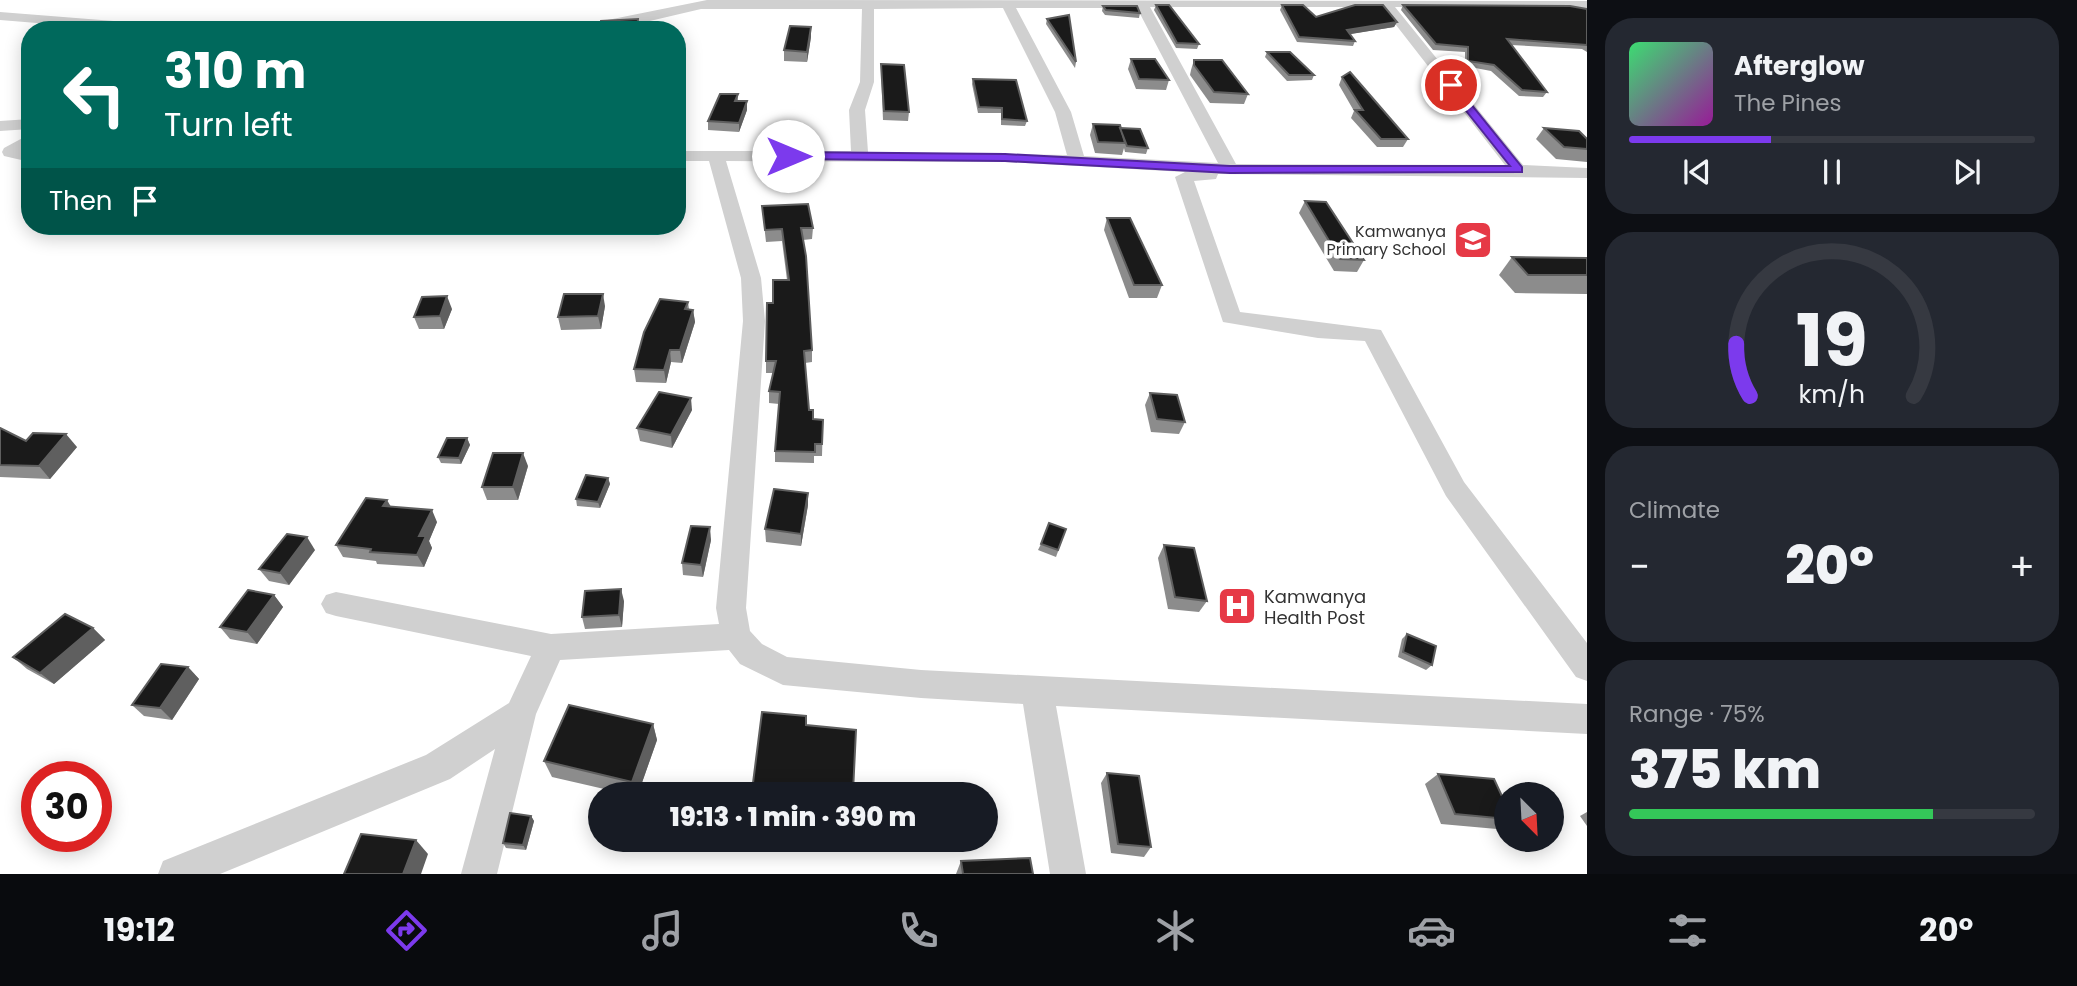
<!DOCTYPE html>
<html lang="en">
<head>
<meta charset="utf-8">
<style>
	:root { --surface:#171b24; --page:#242831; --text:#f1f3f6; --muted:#9ea1a6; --line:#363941; --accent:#7c3aed }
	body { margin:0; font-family:Poppins,sans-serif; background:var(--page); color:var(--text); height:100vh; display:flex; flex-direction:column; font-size:26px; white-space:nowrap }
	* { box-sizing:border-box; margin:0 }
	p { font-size:23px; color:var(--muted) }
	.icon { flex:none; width:38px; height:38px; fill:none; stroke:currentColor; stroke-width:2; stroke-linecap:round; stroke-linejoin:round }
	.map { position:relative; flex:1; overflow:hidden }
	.panel { display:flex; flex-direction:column; gap:18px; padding:18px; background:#0d0f14; width:490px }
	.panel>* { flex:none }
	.hud { position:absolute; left:21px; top:21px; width:665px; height:214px; border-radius:28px; box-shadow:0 4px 18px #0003; background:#00695c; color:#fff; overflow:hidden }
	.needle { width:46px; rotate:156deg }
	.controls { position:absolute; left:1494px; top:782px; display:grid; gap:14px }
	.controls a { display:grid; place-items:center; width:70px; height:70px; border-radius:50%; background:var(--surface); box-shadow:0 4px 18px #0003; font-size:35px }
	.speed { position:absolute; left:21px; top:761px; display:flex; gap:14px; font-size:35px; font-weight:700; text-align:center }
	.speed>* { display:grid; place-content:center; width:91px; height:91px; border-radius:50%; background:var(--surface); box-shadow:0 4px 18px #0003; line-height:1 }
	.speed .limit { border:10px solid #d22; background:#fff; color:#111 }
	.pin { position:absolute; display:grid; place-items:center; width:60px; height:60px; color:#fff; margin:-30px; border:4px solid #fff; border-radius:50%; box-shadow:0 2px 7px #0007 }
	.me { position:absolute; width:77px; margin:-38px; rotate:90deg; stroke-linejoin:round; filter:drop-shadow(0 0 5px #0008) }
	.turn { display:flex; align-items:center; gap:24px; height:147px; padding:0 28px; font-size:32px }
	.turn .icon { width:91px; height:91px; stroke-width:2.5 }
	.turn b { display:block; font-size:49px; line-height:60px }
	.then { display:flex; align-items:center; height:66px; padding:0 28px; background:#0003; gap:14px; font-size:26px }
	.big { font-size:52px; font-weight:800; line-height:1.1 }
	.panel .widget { flex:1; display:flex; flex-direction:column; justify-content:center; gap:10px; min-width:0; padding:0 24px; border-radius:28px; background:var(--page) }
	.panel .dial { align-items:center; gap:0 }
	.dial svg { height:182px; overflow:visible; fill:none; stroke:var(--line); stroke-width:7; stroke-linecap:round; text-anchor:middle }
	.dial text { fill:var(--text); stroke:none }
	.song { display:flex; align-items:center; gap:21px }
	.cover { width:84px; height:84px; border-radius:10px; background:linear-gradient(135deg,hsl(140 70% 55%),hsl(300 70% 35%)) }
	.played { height:7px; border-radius:4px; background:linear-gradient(90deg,var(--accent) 35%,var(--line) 35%) }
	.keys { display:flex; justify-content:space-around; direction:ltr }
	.heat { display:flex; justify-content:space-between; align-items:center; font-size:38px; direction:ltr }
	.charge { height:10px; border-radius:5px; background:linear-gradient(90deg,#34c759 75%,var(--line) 0) }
	.trip { position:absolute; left:588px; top:782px; width:410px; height:70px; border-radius:35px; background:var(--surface); box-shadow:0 4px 18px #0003; font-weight:800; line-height:70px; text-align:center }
	.dock { display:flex; height:112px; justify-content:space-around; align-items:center; background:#090b0e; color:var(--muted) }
	.dock .icon { width:49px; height:49px }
	.dock .active { color:var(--accent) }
	.dock b { font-size:32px; color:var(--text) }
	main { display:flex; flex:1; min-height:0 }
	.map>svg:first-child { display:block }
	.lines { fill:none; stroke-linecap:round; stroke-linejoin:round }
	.street { fill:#d0d0d0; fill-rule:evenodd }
	.wall { fill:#8c8c8c }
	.shaded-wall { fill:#5f5f5f }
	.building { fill:#1a1a1a; stroke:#5f5f5f; stroke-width:2 }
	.route { fill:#7c3aed; stroke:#51269a; stroke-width:2 }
	.labels { text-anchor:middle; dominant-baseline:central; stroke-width:7; stroke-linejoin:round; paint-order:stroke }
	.far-poi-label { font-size:16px; fill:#333; stroke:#fff; text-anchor:end }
	.poi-label { font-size:18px; fill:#333; stroke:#fff; text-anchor:start }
</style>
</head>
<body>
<main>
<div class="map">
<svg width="1587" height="874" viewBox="0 0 1587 874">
	<rect width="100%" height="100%" fill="#fff"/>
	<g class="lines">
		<g class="street">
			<path d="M 707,0 L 1587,1 L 1587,9 L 1395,7 L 1523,165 L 1587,168 L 1587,178 L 1218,174 L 1216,179 L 1194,181 L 1240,312 L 1381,330 L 1464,482 L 1587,643 L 1587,681 L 1576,677 L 1446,496 L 1365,341 L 1318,338 L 1223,322 L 1175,177 L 1185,172 L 1005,162 L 726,161 L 761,278 L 765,321 L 746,608 L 750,631 L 762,644 L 787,657 L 921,670 L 1587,704 L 1587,734 L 1056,706 L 1086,874 L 1050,874 L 1023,704 L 921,698 L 783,685 L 740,664 L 729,650 L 560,660 L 536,714 L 497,874 L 461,874 L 495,749 L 450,779 L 220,874 L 158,874 L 163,861 L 426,755 L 509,703 L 531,656 L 336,616 L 326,613 L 321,604 L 326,595 L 336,592 L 551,634 L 719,624 L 716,608 L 743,321 L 741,278 L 709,161 L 677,161 L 677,151 L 851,151 L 849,110 L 860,82 L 862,9 L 701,9 L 637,24 L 596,30 L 558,30 ZM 1150,7 L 1382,7 L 1505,165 L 1236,164 ZM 1003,8 L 1055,112 L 1067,155 L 868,152 L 865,110 L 874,82 L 874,9 ZM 1016,8 L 1137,8 L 1218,163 L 1084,156 L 1071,112 Z"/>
			<polygon points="0,12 177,26 184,30 123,30 0,20"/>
			<polygon points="30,119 30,129 0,131 0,121"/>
			<polygon points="30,134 30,146 24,150 30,152 30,162 4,156 2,152 4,148"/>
		</g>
	</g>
	<g class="wall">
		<polygon points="1156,5 1199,44 1197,49 1176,48 1154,10"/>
		<polygon points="1282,5 1316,17 1397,22 1394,27 1350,34 1355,41 1353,46 1297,42 1280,10"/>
		<polygon points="1403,5 1587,9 1587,52 1582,49 1511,45 1547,92 1543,97 1519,96 1491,71 1465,66 1465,52 1433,50 1401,10"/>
		<polygon points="1103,6 1140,13 1139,18 1105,15 1102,11"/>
		<polygon points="1047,19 1076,62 1075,68 1046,24"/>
		<polygon points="811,37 807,62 784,61 784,50"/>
		<polygon points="1267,52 1314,75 1312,80 1287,81 1265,57"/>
		<polygon points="1131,59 1169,80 1166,90 1136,89 1128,69"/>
		<polygon points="1194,60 1248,94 1244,104 1210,103 1190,75 1191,70"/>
		<polygon points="881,64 909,112 908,121 883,120 881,72"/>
		<polygon points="1342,77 1408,139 1403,147 1377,147 1351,118 1354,111 1339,85"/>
		<polygon points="973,79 1027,121 1025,126 1001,125 1001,113 978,113 972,84"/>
		<polygon points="738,94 738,101 747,110 739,132 708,130 708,121"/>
		<polygon points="1093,124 1120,128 1148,148 1146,154 1125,152 1124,148 1122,155 1095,153 1090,135"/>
		<polygon points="1544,128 1587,139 1587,162 1556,159 1536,139"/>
		<polygon points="1305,201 1364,260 1357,272 1334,271 1299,213"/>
		<polygon points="762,206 813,228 812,239 803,240 812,350 812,362 805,363 809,410 813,419 823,420 822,456 814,456 814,463 775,462 775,451 779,404 769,403 769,391 774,373 766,373 766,361 773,303 787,280 782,241 766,242"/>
		<polygon points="1107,218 1162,285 1157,298 1129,298 1104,230"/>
		<polygon points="1512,257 1587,258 1587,294 1515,293 1499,275"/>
		<polygon points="688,302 689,309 693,310 695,322 682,363 671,362 666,383 636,382 634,369"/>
		<polygon points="605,306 601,329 561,330 558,317"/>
		<polygon points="452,309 444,329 419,329 414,317"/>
		<polygon points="1150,393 1185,422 1179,434 1151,432 1145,405"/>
		<polygon points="692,410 672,448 640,441 637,428"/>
		<polygon points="0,428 26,441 77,447 50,479 0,477"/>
		<polygon points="467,438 470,445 461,464 441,463 438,457"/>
		<polygon points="528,466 518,500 487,500 482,487"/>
		<polygon points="608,478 610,484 600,508 577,506 576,499"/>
		<polygon points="808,493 808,505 801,546 766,542 765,529"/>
		<polygon points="391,507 437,522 429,541 432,548 424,567 377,564 376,561 343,557 336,545"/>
		<polygon points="1066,529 1056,557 1038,550 1041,544"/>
		<polygon points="711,540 703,577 683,575 682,563"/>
		<polygon points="1164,545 1207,601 1199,612 1168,609 1158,558"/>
		<polygon points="315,550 289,585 269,581 259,569"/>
		<polygon points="274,595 283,607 257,644 230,639 220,627"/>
		<polygon points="624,601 622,627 585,629 582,617"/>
		<polygon points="93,628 105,640 54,684 27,669 13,657"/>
		<polygon points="1407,634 1432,665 1426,670 1398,657 1402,639"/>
		<polygon points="188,667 199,679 172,720 144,716 132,705"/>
		<polygon points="653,724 657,740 638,794 626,794 552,777 544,761"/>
		<polygon points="806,726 856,730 853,794 753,794 753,783"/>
		<polygon points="1107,773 1151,847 1144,857 1111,853 1101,783"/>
		<polygon points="1438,774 1507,807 1507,823 1497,829 1441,824 1425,784"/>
		<polygon points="1587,812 1587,826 1580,816"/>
		<polygon points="531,816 534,821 526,850 506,848 503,843"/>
		<polygon points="961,861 1033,874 956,874"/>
	</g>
	<g class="shaded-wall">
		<polygon points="1397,22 1394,27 1345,35 1347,30"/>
		<polygon points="811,27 811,37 807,62 807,52"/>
		<polygon points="747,101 747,110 739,132 739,123"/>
		<polygon points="603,294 605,306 601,329 598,316"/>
		<polygon points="447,296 452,309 444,329 440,316"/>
		<polygon points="693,310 695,322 682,363 680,350"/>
		<polygon points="670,350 671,362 666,383 664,370"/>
		<polygon points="691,398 692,410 672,448 671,435"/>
		<polygon points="66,434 77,447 50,479 39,466"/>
		<polygon points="467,438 470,445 461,464 459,458"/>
		<polygon points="523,453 528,466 518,500 513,487"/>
		<polygon points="608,478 610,484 600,508 598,502"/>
		<polygon points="808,493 808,505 801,546 801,534"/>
		<polygon points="387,500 394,512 383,506"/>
		<polygon points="432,510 437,522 429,541 432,548 424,567 417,555 419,536"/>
		<polygon points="710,527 711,540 703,577 701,565"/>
		<polygon points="307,537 315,550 289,585 280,573"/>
		<polygon points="621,589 624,601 622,627 619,615"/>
		<polygon points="274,595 283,607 257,644 247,632"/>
		<polygon points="93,628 105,640 54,684 40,673"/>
		<polygon points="188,667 199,679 172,720 160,708"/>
		<polygon points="653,724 657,740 638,794 636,794 632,782"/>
		<polygon points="531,816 534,821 526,850 523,845"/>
		<polygon points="416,840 428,854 421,874 403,874"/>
	</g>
	<g class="building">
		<polygon points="1156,5 1169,5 1199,44 1177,43"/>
		<polygon points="1282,5 1303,5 1316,17 1355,5 1383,5 1397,22 1347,30 1355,41 1299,37"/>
		<polygon points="1403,5 1570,6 1587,9 1587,45 1507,39 1547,92 1522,90 1494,65 1468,61 1468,47 1436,44"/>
		<polygon points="1103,6 1137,6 1140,13 1106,10"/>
		<polygon points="1069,15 1076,62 1047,19"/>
		<polygon points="638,19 637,30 600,30 601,21"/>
		<polygon points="790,26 811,27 807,52 784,50"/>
		<polygon points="1267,52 1290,52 1314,75 1289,75"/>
		<polygon points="1131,59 1155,59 1169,80 1139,79"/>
		<polygon points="1194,60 1222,60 1248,94 1214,92 1194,65"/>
		<polygon points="881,64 904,65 909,112 884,111"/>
		<polygon points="1350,72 1408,139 1381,139 1355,110 1363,110 1342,77"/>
		<polygon points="973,79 1016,80 1027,121 1002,119 1002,108 979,107"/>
		<polygon points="720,94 738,94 735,101 747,101 739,123 708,121"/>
		<polygon points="1093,124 1120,125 1125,143 1098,142"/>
		<polygon points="1120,128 1140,129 1148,148 1127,146"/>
		<polygon points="1544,128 1579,131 1587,139 1587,149 1564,147"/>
		<polygon points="1305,201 1326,202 1364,260 1340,259"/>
		<polygon points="808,204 813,228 801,228 806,256 812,350 804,351 809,410 813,410 813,419 823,420 822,444 815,444 815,452 775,451 780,392 769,391 776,361 766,361 767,303 773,303 773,280 789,280 782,229 765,230 762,206"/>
		<polygon points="1107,218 1130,218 1162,285 1134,285"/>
		<polygon points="1512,257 1587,258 1587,275 1528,275"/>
		<polygon points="564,294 603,294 598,316 558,317"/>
		<polygon points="447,296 440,316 414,317 422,297"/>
		<polygon points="660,299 688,302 685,309 693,310 680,350 670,350 664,370 634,369 644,332"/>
		<polygon points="659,392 691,398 671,435 637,428"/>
		<polygon points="1150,393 1177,395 1185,422 1157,419"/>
		<polygon points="0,428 26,441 33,433 66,434 39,466 0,465"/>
		<polygon points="447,438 467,438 459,458 438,457"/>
		<polygon points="493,453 523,453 513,487 482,487"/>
		<polygon points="586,475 608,478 598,502 576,499"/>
		<polygon points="774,489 808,493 801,534 765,529"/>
		<polygon points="366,498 387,500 383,506 432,510 419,536 426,536 417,555 370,552 371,549 336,545"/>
		<polygon points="1049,523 1066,529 1058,550 1041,544"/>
		<polygon points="691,526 710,527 701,565 682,563"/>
		<polygon points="287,534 307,537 280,573 259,569"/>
		<polygon points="1164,545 1194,548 1207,601 1175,597"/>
		<polygon points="621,589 619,615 582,617 585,591"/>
		<polygon points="248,590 274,595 247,632 220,627"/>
		<polygon points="65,614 93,628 40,673 13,657"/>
		<polygon points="1407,634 1436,646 1432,665 1403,652"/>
		<polygon points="161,664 188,667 160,708 132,705"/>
		<polygon points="569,705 653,724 632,782 544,761"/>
		<polygon points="762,712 806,716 806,725 856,730 853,792 753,783"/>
		<polygon points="1107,773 1139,776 1151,847 1118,844"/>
		<polygon points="1438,774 1494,779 1507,807 1507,819 1455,814"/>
		<polygon points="510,813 531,816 523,845 503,843"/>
		<polygon points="361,834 416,840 403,874 344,874"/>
		<polygon points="1030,858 1033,874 963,874 961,861"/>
	</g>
	<polygon class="route" points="1447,83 1454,83 1522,167 1522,172 1230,173 1005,161 788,159 783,156 788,152 1005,154 1230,166 1510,166 1447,87"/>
	<defs>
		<g id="school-square" transform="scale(2.0125)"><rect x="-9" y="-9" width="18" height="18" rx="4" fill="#e63946" stroke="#fff"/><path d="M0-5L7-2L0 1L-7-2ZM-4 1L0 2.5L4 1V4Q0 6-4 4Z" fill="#fff"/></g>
		<g id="hospital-square" transform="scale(2.0125)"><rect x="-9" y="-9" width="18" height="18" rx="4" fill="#e63946" stroke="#fff"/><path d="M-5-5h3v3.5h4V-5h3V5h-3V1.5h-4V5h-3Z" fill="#fff"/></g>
	</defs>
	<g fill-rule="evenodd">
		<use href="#school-square" x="1473" y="240"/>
		<use href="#hospital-square" x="1237" y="606"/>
	</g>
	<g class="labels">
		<g class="far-poi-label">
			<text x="1446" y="231">Kamwanya<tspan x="1446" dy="18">Primary School</tspan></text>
		</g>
		<g class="poi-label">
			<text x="1264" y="596">Kamwanya<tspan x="1264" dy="21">Health Post</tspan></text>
		</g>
	</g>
</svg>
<div class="controls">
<a><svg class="needle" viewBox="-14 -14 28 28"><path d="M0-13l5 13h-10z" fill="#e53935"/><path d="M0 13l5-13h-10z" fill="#9ea1a6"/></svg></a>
</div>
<div class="speed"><div class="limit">30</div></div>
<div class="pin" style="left:1451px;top:85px;background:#d93025"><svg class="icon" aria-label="arrive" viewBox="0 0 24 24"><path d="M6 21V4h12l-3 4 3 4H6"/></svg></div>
<svg class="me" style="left:788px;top:156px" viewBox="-20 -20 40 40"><circle r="19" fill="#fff"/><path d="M0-13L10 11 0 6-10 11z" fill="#7c3aed"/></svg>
<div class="trip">19:13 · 1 min · 390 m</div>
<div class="hud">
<div class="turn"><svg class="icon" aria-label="left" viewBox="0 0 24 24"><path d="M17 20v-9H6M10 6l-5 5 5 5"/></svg><div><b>310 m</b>Turn left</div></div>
<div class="then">Then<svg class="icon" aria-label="arrive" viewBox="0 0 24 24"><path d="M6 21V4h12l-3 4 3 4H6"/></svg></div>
</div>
</div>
<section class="panel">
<div class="widget">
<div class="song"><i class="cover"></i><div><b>Afterglow</b><p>The Pines</p></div></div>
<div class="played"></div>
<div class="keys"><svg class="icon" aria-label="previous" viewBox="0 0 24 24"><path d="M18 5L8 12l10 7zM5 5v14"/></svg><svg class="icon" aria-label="pause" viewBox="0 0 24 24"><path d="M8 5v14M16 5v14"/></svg><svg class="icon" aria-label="next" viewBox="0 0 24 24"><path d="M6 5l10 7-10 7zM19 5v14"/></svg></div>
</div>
<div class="widget dial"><svg viewBox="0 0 100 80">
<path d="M14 69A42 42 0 1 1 86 69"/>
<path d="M14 69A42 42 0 0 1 8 46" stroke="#7c3aed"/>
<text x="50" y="56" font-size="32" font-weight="700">19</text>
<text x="50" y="72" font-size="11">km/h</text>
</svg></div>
<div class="widget"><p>Climate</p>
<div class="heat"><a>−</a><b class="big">20°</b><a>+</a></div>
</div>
<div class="widget"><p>Range · 75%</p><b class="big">375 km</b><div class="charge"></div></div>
</section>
</main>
<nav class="dock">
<b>19:12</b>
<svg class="icon active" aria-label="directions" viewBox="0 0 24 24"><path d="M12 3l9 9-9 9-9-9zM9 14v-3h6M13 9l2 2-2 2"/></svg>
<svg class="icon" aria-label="music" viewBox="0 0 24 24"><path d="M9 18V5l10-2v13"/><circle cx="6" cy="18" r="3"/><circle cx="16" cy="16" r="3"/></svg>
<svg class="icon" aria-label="phone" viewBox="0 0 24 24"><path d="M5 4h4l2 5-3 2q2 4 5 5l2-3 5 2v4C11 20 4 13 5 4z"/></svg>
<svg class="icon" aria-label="climate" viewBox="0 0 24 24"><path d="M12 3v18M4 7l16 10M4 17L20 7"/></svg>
<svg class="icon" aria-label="car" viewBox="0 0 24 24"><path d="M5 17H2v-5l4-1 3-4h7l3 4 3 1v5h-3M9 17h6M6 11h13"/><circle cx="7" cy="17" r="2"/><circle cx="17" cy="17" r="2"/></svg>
<svg class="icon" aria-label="filters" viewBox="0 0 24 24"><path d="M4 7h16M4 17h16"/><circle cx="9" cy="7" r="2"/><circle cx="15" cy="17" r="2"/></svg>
<b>20°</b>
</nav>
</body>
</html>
